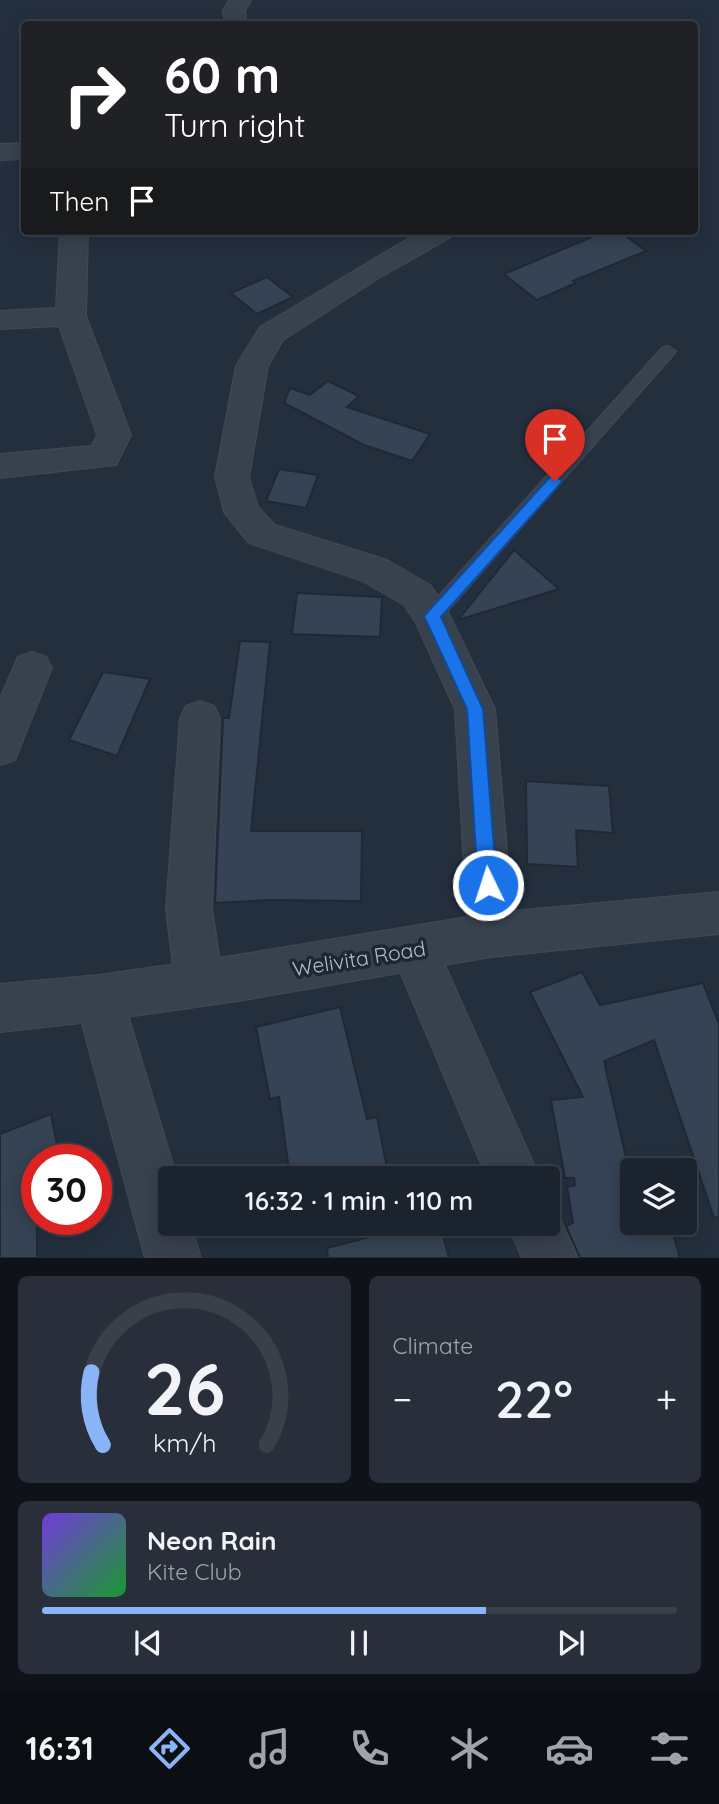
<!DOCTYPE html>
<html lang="en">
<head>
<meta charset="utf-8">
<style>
	:root { --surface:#1b232e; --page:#282f3a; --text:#f1f3f6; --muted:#a0a4aa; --line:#39404a; --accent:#8ab4f8 }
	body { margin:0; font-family:Quicksand,sans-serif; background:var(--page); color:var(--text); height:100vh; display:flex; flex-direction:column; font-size:26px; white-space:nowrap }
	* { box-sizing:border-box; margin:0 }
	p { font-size:23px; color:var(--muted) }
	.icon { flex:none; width:38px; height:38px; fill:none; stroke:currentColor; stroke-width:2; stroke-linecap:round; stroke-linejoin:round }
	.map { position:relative; height:1258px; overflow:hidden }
	.sheet { display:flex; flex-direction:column; gap:18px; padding:18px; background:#0f1319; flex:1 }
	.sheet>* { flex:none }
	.hud { position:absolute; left:21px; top:21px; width:677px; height:214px; border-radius:7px; box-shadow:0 4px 18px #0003,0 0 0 2px var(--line); background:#202124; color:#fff; overflow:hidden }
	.controls { position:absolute; left:620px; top:1158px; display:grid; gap:14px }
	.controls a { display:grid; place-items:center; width:77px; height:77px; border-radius:7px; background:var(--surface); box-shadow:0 4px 18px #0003,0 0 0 2px var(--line); font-size:35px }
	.speed { position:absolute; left:21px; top:1144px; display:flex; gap:14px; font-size:35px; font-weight:700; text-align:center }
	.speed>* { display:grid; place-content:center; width:91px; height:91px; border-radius:50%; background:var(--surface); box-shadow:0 4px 18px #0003,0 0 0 2px var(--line); line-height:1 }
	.speed .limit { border:10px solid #d22; background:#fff; color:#111 }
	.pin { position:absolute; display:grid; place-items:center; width:60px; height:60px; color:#fff; margin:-72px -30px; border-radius:50% 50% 50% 0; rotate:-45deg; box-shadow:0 0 7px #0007 }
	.pin .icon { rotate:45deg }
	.me { position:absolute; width:77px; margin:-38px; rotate:356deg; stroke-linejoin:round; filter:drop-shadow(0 0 5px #0008) }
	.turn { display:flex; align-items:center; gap:24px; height:147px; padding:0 28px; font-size:32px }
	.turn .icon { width:91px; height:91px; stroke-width:2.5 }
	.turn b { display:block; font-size:49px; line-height:60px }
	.then { display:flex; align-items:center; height:66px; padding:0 28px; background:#0003; gap:14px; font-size:26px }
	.big { font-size:52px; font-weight:600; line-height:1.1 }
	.sheet .tile { flex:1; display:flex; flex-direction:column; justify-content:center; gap:10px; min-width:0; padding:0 24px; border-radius:10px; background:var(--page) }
	.sheet .dial { align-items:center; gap:0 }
	.dial svg { height:182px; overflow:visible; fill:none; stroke:var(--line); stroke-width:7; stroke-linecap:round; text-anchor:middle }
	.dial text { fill:var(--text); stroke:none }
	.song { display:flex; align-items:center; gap:21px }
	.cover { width:84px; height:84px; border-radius:10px; background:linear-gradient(135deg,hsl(260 70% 55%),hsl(130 70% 35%)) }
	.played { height:7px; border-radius:4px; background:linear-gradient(90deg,var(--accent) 70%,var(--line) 70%) }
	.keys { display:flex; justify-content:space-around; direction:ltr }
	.heat { display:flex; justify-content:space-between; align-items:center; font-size:38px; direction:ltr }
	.sheet .tiles { flex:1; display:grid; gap:18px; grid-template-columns:1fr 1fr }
	.tile:last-child { grid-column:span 2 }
	.trip { position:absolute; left:158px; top:1166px; width:402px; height:70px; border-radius:7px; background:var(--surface); box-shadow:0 4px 18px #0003,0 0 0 2px var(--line); font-weight:600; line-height:70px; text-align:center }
	.tabs { display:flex; height:112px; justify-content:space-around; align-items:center; background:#0b0e12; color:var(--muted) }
	.tabs .icon { width:49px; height:49px }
	.tabs .selected { color:var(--accent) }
	.tabs b { font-size:32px; color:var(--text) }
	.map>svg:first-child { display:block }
	.building { fill:#364354; stroke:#1f2835; stroke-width:2 }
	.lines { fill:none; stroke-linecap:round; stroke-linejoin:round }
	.service-casing { stroke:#414a57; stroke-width:2 }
	.minor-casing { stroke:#414a57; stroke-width:2 }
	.tertiary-casing { stroke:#414a57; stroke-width:2 }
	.service { fill:#38414e; fill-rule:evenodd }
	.minor { fill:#38414e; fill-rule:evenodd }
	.tertiary { fill:#38414e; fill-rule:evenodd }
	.route { fill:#1a73e8; stroke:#114b97; stroke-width:2 }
	.labels { text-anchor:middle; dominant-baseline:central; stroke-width:7; stroke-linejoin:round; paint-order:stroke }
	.near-street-label { font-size:21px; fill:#b4bcc9; stroke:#1d2633 }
</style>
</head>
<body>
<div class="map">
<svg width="719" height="1258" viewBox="0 0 719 1258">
	<rect width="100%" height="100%" fill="#242f3e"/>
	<g class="building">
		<polygon points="606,231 619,231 646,251 573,281 576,283 537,300 504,274"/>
		<polygon points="267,277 293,297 257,314 231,293"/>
		<polygon points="328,381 359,396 347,407 430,434 412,461 364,445 284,403 290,388 310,395"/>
		<polygon points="279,469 318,475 306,508 266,501"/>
		<polygon points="514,550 559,589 458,620"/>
		<polygon points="297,593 382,597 380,637 292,634"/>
		<polygon points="240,641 270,642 251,831 362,831 361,901 269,900 215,903 223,718 229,718"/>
		<polygon points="103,672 150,679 117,756 69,740"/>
		<polygon points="526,781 609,786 613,833 576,830 578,867 527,864"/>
		<polygon points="582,972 600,1005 703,983 719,1024 719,1217 714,1218 654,1040 604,1061 632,1184 632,1223 670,1223 680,1258 580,1258 566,1226 573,1223 567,1187 575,1185 574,1178 565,1178 551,1100 583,1097 530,992"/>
		<polygon points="340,1007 367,1119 377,1117 389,1178 290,1178 279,1097 270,1099 256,1027"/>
		<polygon points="51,1114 60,1160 37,1160 37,1258 0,1258 0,1134"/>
		<polygon points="423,1223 440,1223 449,1258 328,1258 327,1248"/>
	</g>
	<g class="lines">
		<g class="service-casing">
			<polygon id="service" points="668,346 676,351 674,354 439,621 432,623 425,621 422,616 425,611 662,348"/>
		</g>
		<g class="minor-casing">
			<g id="minor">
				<polygon points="229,0 251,0 245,11 247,24 225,24 223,11"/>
				<polygon points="24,143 24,159 0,160 0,144"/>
				<polygon points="60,231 88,231 86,316 131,435 116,465 0,478 0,454 92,446 97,435 59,326 0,329 0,311 56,308"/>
				<polygon points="421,231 455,231 451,237 379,278 283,340 268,366 249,477 258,507 275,525 387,560 430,585 445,606 495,709 514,935 507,950 491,957 475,950 468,935 455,709 416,623 404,605 361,580 249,543 224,512 215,477 236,366 260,327"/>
				<polygon points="32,652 46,657 52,668 15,760 0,765 0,698 18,657"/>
				<polygon points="200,701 214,706 220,718 212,909 223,983 216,999 199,1006 182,999 175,983 166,909 180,718 186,706"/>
				<polygon points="414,928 431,934 540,1178 487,1178 391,950 397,934"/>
				<polygon points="99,975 116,981 123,998 177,1178 170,1178 170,1223 190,1223 201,1258 145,1258 75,998 82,981"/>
				<polygon points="548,1202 553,1204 578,1258 522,1258 507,1223 548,1223"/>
			</g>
		</g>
		<g class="tertiary-casing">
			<polygon id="tertiary" points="719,892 719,934 491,957 238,1001 99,1021 0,1032 0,984 99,975 238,955 491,913"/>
		</g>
		<use href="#service" class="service"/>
		<use href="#minor" class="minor"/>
		<use href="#tertiary" class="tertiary"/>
	</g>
	<polygon class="route" points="555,476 562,481 560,484 441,617 483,709 497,885 494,891 488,894 481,891 478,885 467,709 424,616 550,477"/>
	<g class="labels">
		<g class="near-street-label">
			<text transform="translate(359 958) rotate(-9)">Welivita Road</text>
		</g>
	</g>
</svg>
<div class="controls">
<a><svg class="icon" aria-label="layers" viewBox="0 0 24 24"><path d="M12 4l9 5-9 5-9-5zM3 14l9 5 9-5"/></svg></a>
</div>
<div class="speed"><div class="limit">30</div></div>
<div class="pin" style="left:555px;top:481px;background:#d93025"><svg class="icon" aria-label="arrive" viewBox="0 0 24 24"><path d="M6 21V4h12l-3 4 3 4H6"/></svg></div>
<svg class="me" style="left:488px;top:885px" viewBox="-20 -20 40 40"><circle r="17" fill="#1a73e8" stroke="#fff" stroke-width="3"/><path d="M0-11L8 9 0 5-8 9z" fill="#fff"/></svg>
<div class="trip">16:32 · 1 min · 110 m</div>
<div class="hud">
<div class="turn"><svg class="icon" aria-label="right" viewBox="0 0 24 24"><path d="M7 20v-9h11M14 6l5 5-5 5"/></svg><div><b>60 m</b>Turn right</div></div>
<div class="then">Then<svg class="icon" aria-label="arrive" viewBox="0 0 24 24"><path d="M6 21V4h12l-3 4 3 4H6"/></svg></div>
</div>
</div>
<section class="sheet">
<div class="tiles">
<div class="tile dial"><svg viewBox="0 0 100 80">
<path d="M14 69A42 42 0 1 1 86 69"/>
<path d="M14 69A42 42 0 0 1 9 37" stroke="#8ab4f8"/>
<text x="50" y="56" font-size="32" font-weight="700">26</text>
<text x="50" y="72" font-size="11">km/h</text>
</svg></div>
<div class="tile"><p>Climate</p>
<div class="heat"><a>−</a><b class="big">22°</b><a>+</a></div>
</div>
<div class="tile">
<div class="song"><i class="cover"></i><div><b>Neon Rain</b><p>Kite Club</p></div></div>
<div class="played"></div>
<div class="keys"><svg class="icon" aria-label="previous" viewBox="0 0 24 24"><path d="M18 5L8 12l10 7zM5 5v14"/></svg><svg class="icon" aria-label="pause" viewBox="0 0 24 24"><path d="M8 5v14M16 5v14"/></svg><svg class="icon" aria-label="next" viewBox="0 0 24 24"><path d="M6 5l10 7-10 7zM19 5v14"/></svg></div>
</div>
</div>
</section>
<nav class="tabs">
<b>16:31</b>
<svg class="icon selected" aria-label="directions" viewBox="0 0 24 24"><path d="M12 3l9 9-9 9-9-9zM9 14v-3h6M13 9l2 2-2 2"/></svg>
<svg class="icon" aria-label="music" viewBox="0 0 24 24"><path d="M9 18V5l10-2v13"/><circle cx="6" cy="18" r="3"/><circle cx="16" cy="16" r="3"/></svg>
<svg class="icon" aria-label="phone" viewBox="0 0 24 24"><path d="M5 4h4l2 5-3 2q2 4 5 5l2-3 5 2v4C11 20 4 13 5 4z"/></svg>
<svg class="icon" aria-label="climate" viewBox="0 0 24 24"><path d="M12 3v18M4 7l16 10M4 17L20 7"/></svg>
<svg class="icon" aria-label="car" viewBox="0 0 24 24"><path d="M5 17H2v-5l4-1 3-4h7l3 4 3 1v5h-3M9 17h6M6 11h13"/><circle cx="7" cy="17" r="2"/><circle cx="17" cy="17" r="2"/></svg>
<svg class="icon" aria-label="filters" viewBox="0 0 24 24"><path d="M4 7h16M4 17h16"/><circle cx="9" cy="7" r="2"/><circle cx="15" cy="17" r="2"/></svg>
</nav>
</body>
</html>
